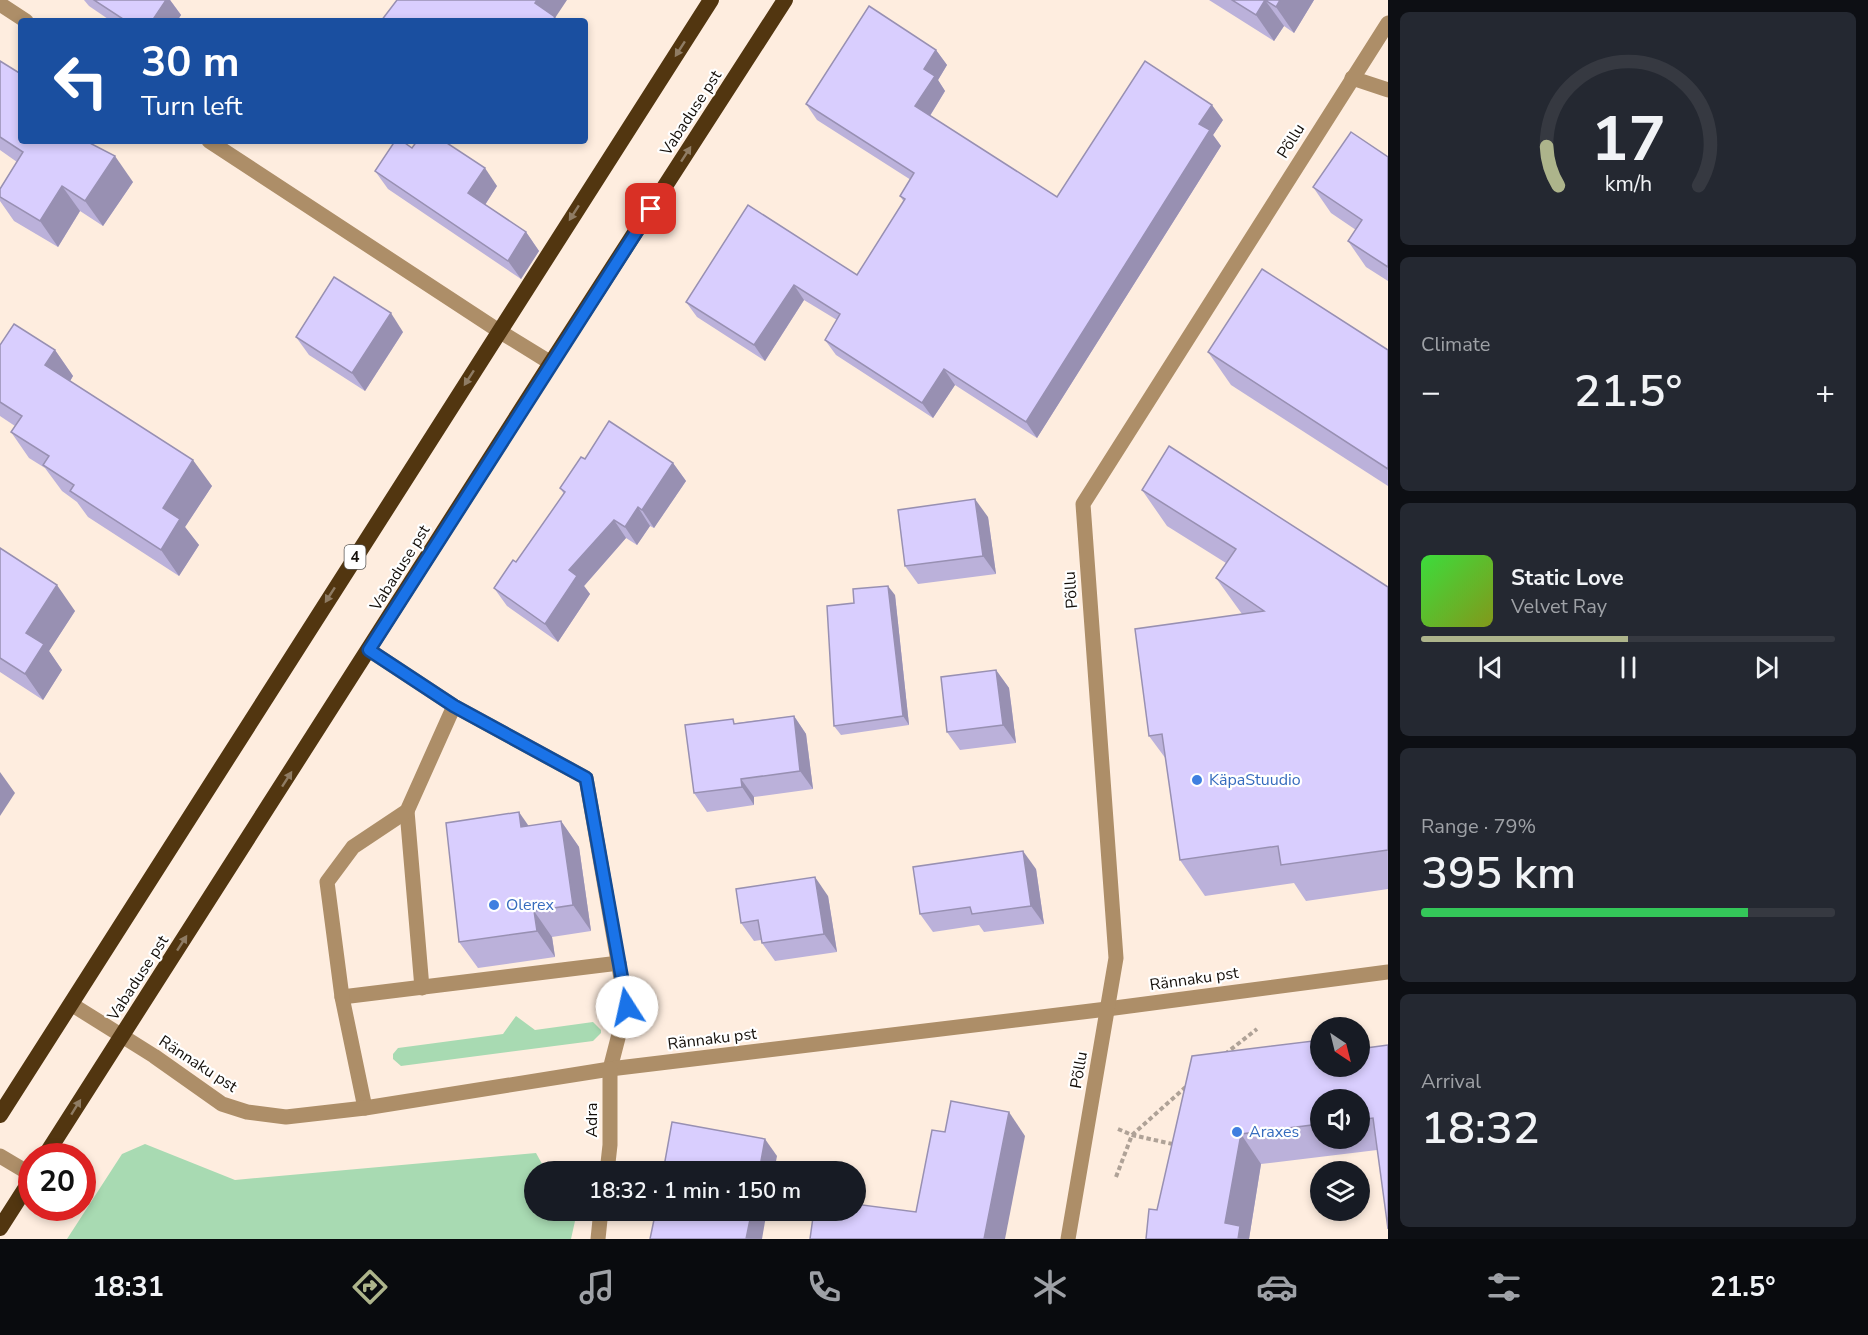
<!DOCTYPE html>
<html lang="en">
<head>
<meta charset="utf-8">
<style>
	:root { --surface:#171b24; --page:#242831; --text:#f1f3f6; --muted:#9ea1a6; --line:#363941; --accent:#adb48b }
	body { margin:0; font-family:"Nunito Sans",sans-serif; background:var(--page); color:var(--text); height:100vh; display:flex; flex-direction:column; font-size:22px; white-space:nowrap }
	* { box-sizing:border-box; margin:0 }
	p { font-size:20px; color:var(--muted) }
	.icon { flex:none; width:33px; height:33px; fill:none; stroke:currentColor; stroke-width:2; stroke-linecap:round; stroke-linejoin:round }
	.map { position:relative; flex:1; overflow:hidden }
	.panel { display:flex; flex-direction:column; gap:12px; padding:12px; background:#0d0f14; width:480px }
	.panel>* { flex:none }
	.guide { position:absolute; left:18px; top:18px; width:570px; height:126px; border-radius:6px; box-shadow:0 3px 9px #0003; background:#1a4fa0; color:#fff; overflow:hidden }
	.needle { width:39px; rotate:145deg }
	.fabs { position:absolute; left:1310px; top:1017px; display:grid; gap:12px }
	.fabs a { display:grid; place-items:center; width:60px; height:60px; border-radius:50%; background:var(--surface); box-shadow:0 3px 9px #0003; font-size:30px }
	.speed { position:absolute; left:18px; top:1143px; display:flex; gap:12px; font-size:30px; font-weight:700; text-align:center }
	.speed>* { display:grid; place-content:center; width:78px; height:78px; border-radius:50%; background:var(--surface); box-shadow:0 3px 9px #0003; line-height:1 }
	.speed .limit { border:9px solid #d22; background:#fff; color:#111 }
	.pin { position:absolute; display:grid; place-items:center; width:51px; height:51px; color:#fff; margin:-26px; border-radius:12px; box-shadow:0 3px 9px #0006 }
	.me { position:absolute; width:66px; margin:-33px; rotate:350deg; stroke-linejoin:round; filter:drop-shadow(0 0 4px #0008) }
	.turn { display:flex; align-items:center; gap:21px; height:126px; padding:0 24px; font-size:27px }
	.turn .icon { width:78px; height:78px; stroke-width:2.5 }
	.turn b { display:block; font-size:42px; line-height:51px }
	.big { font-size:45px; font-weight:600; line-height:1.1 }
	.panel .widget { flex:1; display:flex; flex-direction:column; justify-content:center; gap:9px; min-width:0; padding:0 21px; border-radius:9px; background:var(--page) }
	.panel .dial { align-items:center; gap:0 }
	.dial svg { height:156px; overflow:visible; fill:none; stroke:var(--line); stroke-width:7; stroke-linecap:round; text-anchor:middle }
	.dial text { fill:var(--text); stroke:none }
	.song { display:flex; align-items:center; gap:18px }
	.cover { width:72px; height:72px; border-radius:9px; background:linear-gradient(135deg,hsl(120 70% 55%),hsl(70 70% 35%)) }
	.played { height:6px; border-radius:3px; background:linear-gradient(90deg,var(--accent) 50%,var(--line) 50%) }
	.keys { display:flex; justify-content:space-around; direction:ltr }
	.heat { display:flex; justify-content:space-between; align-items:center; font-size:33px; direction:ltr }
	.charge { height:9px; border-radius:4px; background:linear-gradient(90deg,#34c759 79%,var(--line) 0) }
	.trip { position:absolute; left:524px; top:1161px; width:342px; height:60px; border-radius:30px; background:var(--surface); box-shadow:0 3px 9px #0003; font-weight:600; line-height:60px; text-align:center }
	.tabs { display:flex; height:96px; justify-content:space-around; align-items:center; background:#090b0e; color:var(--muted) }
	.tabs .icon { width:42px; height:42px }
	.tabs .current { color:var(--accent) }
	.tabs b { font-size:27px; color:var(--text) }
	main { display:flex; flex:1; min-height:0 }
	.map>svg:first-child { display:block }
	.green { fill:#a8dab2 }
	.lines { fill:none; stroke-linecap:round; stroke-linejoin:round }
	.path { stroke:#afa297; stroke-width:4; stroke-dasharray:4.5 3; stroke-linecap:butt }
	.service { stroke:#ad8e68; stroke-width:15 }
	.minor { stroke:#ad8e68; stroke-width:15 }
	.trunk { stroke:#523610; stroke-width:16 }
	.wall { fill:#bbb1da; fill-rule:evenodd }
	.shaded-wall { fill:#9890b2 }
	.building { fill:#d9cefe; stroke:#9890b2; stroke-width:1.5 }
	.oneway { fill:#8f7c64 }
	.route-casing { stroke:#114b97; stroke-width:15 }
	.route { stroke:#1a73e8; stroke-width:10 }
	.shop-dot { fill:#3f7fe0; stroke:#fff; stroke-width:2 }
	.labels { text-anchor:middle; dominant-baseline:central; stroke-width:4.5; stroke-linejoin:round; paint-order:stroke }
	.shield { fill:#fff; stroke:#5a5754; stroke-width:1.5 }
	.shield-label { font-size:15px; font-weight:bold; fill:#140f0a }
	.street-label { font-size:16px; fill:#140f0a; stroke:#fff }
	.shop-label { font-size:16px; fill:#366cbe; stroke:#fff; text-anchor:start }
</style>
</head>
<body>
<main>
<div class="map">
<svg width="1388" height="1239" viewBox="0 0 1388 1239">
	<rect width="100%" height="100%" fill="#feeddf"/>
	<g class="green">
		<polygon points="516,1016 535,1030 593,1022 601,1030 601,1033 593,1041 401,1066 393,1059 393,1054 398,1048 503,1034"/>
		<polygon points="145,1144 235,1180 536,1153 546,1171 534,1172 534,1210 569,1211 575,1221 571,1239 67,1239 122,1154"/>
	</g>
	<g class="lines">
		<g class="path">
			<polyline points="1225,1054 1257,1029"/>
			<polyline points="1118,1129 1132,1135 1177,1145"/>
			<polyline points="1116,1177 1132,1135 1189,1084"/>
		</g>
		<g class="service">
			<polyline points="0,4 26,21"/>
			<polyline points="209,141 499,331 551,363"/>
			<polyline points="369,650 454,706 586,778 626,1007 610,1069"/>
			<polyline points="407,811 422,988"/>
			<polyline points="342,997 619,963"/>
			<polyline points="365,1108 342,997 327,882 353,847 407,811 454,706"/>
		</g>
		<g class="minor">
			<polyline points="1352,78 1388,90"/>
			<polyline points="71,1004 154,1056 222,1104 247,1112 286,1117 365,1108 610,1069 1107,1009 1388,972"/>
			<polyline points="0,1156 32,1175"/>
			<polyline points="607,1172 610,1145 610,1069"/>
			<polyline points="598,1239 601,1210"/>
			<polyline points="1068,1239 1116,958 1083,504 1388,23"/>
		</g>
		<g class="trunk">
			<polyline points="0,1115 711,0"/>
			<polyline points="45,1156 551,363 785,0"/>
			<polyline points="0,1228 32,1178"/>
		</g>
	</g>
	<g class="wall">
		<polygon points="84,0 170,0 181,15 177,21 111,21 89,6"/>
		<polygon points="1209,0 1314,0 1294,33 1284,26 1274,41"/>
		<polygon points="936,50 947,65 938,80 945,91 930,116 1057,197 1223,120 1213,135 1221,146 1037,438 955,385 933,418 836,355 825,340 837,320 804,300 765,361 697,317 686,302 857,275 904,202 900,196 911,180 817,120 806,104"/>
		<polygon points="0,61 21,141 133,182 103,226 80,211 58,247 14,221 0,201 0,189 17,162 0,150"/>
		<polygon points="412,148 497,186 485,205 526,232 539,251 521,279 388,189 375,171"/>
		<polygon points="1388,157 1388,281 1366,267 1348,241 1356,230 1331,213 1313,187"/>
		<polygon points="403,332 365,391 309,355 296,337"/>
		<polygon points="0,345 55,350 73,376 70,381 212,486 185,527 199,545 179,576 88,517 77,502 62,491 45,468 29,458 11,432 15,426 0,416"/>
		<polygon points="1388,350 1388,486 1231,385 1208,352"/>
		<polygon points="585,459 673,463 686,481 654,528 650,526 637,545 626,538 584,586 590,594 558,642 507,606 494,588 516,562 564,494 560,488"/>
		<polygon points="1142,490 1388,587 1388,889 1306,901 1294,883 1205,896 1180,860 1166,759 1149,736 1242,614 1216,578 1226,563 1167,526"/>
		<polygon points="988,517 996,574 918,584 905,566"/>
		<polygon points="0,548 75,611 49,651 62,670 43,700 0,672"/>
		<polygon points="895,595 909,725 841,735 834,726 854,603"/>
		<polygon points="996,670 1009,688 1016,743 960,750 947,732"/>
		<polygon points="794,716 806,734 813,789 754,797 754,805 707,812 694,793 736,723"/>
		<polygon points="561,821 579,847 591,931 552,937 555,957 478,968 459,942 529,826"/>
		<polygon points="1036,869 1044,924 984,932 979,925 933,932 920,914"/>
		<polygon points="828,896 837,952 775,961 762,943 761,940 754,941 741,923"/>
		<path d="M 1313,1041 L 1320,1051 L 1320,1066 L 1388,1045 L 1377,1150 L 1261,1164 L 1249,1239 L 1146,1239 L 1157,1210 ZM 1320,1100 L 1359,1100 L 1359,1138 L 1320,1138 Z"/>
	</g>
	<g class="shaded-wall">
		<polygon points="162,0 170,0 181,15 177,21 152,21"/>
		<polygon points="537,0 567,0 555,18 557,21 547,21 535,3"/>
		<polygon points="1265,0 1284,26 1274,41 1256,15"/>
		<polygon points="1280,0 1314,0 1294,33 1276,7"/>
		<polygon points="936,50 947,65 938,80 945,91 926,122 915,106 924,69"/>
		<polygon points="1212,105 1223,120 1213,135 1221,146 1037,438 1026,422 1199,124"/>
		<polygon points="115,156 133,182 103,226 85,201"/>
		<polygon points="485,168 497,186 481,211 468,193"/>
		<polygon points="62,186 80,211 58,247 40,221"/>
		<polygon points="526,232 539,251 521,279 508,261"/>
		<polygon points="794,285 804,300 765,361 754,345"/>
		<polygon points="391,313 403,332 365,391 352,373"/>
		<polygon points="55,350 73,376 64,391 45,365"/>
		<polygon points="944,369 955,385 933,418 922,403"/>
		<polygon points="193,460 212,486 185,527 199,545 179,576 161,550 163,508"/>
		<polygon points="673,463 686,481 654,528 642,510"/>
		<polygon points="975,499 988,517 996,574 983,556"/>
		<polygon points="638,507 650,526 637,545 625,527"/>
		<polygon points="614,520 626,538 584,586 590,594 558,642 545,624 569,570"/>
		<polygon points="57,585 75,611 49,651 62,670 43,700 25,674 26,633"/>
		<polygon points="888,586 895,595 909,725 903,716"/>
		<polygon points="996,670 1009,688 1016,743 1003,725"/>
		<polygon points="794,716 806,734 813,789 800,771"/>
		<polygon points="0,772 15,793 0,816"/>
		<polygon points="741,779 754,797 754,805 742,787"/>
		<polygon points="519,812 537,838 521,827"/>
		<polygon points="561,821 579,847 591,931 573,905"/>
		<polygon points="1023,851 1036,869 1044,924 1031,906"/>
		<polygon points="815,877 828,896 837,952 824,934"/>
		<polygon points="534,911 552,937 555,957 537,931"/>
		<polygon points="1313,1041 1320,1051 1320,1063 1314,1055"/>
		<polygon points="1009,1112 1025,1136 1005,1239 984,1239"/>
		<polygon points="1241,1134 1261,1164 1249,1239 1236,1239 1225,1223"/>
		<polygon points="765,1139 777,1156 774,1172 759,1172"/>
		<polygon points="752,1210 767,1210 762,1239 746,1239"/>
	</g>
	<g class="building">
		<polygon points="94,0 166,0 152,21 126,21"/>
		<polygon points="397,0 537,0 535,3 555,17 552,21 381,21"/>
		<polygon points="1232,0 1280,0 1276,7 1265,0 1256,15"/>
		<polygon points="869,6 936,50 924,69 935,76 915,106 1057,197 1145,61 1212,105 1199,124 1210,130 1026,422 944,369 922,403 825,340 840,314 794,285 754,345 686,302 748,205 857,275 905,199 900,196 914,173 806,104"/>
		<polygon points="0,61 21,74 21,141 86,141 115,156 85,201 62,186 40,221 0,197 0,189 23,152 0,137"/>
		<polygon points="1351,132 1388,157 1388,267 1348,241 1362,220 1313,187"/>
		<polygon points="395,141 402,141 412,148 417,141 444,141 485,168 468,193 526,232 508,261 375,171"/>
		<polygon points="1262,269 1388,350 1388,469 1208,352"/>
		<polygon points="334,277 391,313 352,373 296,337"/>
		<polygon points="14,324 55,350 45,365 193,460 163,508 180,519 161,550 70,491 74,485 43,465 49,456 11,432 22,416 0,402 0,345"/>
		<polygon points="609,421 673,463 642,510 638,507 625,527 614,520 569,570 577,576 545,624 494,588 513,560 516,562 565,492 560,488 581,457 585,459"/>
		<polygon points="1169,446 1388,587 1388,850 1281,865 1278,846 1180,860 1162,734 1149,736 1135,629 1264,611 1216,578 1236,549 1142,490"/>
		<polygon points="975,499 983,556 905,566 898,510"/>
		<polygon points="0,548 57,585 26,633 44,644 25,674 0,658"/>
		<polygon points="888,586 903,716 834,726 827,606 854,603 853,589"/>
		<polygon points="996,670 1003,725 947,732 941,677"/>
		<polygon points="794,716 800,771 741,779 742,787 694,793 685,725 733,719 734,724"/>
		<polygon points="519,812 521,827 561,821 573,905 534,911 537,931 459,942 446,823"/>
		<polygon points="1023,851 1031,906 972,914 970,907 920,914 913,867"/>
		<polygon points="815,877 824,934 762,943 758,920 741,923 736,889"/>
		<polygon points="1313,1041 1314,1055 1320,1054 1320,1066 1359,1066 1359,1049 1388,1045 1388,1229 1373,1118 1359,1120 1359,1100 1320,1100 1320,1124 1241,1134 1225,1223 1240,1226 1238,1239 1146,1239 1149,1209 1157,1210 1192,1056"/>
		<polygon points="951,1101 1009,1112 984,1239 810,1239 814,1210 855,1210 855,1204 916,1212 932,1130 945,1132"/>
		<polygon points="672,1122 765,1139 759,1172 663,1172"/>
		<polygon points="656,1210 752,1210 746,1239 650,1239"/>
	</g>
	<defs><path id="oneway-solid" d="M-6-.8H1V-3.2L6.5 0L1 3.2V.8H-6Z" transform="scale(1.5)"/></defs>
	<g class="oneway">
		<use href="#oneway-solid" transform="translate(680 49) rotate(123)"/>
		<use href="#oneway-solid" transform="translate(686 154) rotate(-57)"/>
		<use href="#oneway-solid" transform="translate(574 213) rotate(123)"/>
		<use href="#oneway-solid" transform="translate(469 378) rotate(123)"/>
		<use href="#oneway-solid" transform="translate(330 595) rotate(123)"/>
		<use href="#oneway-solid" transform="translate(287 779) rotate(-57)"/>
		<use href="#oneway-solid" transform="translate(182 943) rotate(-57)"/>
		<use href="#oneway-solid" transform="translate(76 1107) rotate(-58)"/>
	</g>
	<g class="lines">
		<g class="route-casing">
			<polyline id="route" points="627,1007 586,778 454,706 369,650 651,209"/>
		</g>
		<use href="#route" class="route"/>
	</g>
	<g class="shop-dot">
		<circle cx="1197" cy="780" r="6"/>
		<circle cx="494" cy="905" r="6"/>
		<circle cx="1237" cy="1132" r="6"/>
	</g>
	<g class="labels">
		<rect class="shield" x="344.5" y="545" width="21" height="24" rx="4.5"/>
		<g class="shield-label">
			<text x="355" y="557">4</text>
		</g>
		<g class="street-label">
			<text transform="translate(691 113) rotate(-57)">Vabaduse pst</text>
			<text transform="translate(1291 141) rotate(-58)">Põllu</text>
			<text transform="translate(400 568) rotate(-58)">Vabaduse pst</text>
			<text transform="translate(1071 590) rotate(-94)">Põllu</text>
			<text transform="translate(138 978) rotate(-57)">Vabaduse pst</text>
			<text transform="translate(1194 979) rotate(-8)">Rännaku pst</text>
			<text transform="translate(712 1039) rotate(-7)">Rännaku pst</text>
			<text transform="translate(198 1064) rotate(33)">Rännaku pst</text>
			<text transform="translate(1079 1070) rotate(-80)">Põllu</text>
			<text transform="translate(592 1120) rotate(-90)">Adra</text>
		</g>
		<g class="shop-label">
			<text x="1209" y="780">KäpaStuudio</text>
			<text x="506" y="905">Olerex</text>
			<text x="1249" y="1132">Araxes</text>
		</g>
	</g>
</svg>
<div class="fabs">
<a><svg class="needle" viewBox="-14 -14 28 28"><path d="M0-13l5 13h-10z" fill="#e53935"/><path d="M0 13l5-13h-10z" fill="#9ea1a6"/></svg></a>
<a><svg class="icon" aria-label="sound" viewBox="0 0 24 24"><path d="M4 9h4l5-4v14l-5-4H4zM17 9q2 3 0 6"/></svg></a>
<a><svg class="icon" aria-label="layers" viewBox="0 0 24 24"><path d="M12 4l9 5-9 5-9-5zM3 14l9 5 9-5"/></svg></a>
</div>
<div class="speed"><div class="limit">20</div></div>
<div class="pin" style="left:651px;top:209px;background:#d93025"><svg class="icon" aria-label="arrive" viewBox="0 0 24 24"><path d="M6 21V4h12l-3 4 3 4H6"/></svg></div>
<svg class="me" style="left:627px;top:1007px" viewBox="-20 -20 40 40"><circle r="19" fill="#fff"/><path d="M0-13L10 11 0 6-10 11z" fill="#1a73e8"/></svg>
<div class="trip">18:32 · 1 min · 150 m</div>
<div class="guide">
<div class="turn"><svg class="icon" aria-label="left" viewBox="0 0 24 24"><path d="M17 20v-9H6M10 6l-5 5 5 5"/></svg><div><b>30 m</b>Turn left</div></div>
</div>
</div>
<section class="panel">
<div class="widget dial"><svg viewBox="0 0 100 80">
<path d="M14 69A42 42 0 1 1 86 69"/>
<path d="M14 69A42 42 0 0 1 8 49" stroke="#adb48b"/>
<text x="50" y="56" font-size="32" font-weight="700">17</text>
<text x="50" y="72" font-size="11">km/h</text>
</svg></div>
<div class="widget"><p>Climate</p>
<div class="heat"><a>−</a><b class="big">21.5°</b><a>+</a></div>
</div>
<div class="widget">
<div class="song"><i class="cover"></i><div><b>Static Love</b><p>Velvet Ray</p></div></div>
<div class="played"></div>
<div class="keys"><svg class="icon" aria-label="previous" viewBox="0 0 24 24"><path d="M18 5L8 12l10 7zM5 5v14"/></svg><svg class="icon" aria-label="pause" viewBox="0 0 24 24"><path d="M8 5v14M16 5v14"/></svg><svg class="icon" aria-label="next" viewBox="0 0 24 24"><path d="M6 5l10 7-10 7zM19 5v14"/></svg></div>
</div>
<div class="widget"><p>Range · 79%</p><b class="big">395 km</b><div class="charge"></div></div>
<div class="widget"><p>Arrival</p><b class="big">18:32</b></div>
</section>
</main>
<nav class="tabs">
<b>18:31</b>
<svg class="icon current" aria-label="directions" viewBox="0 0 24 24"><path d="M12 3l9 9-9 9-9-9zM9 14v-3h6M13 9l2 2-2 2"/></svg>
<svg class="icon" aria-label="music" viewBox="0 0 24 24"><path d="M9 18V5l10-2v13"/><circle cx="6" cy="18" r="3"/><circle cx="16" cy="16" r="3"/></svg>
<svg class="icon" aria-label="phone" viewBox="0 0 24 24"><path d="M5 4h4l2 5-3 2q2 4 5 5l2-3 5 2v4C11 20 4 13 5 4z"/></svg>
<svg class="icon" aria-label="climate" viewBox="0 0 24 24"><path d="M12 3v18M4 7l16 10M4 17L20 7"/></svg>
<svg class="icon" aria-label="car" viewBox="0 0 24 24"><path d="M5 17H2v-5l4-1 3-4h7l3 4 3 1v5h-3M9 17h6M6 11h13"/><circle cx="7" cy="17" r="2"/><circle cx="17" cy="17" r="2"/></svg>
<svg class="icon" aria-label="filters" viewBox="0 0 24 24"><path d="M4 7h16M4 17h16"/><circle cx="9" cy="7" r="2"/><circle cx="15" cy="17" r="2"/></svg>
<b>21.5°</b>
</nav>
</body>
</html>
